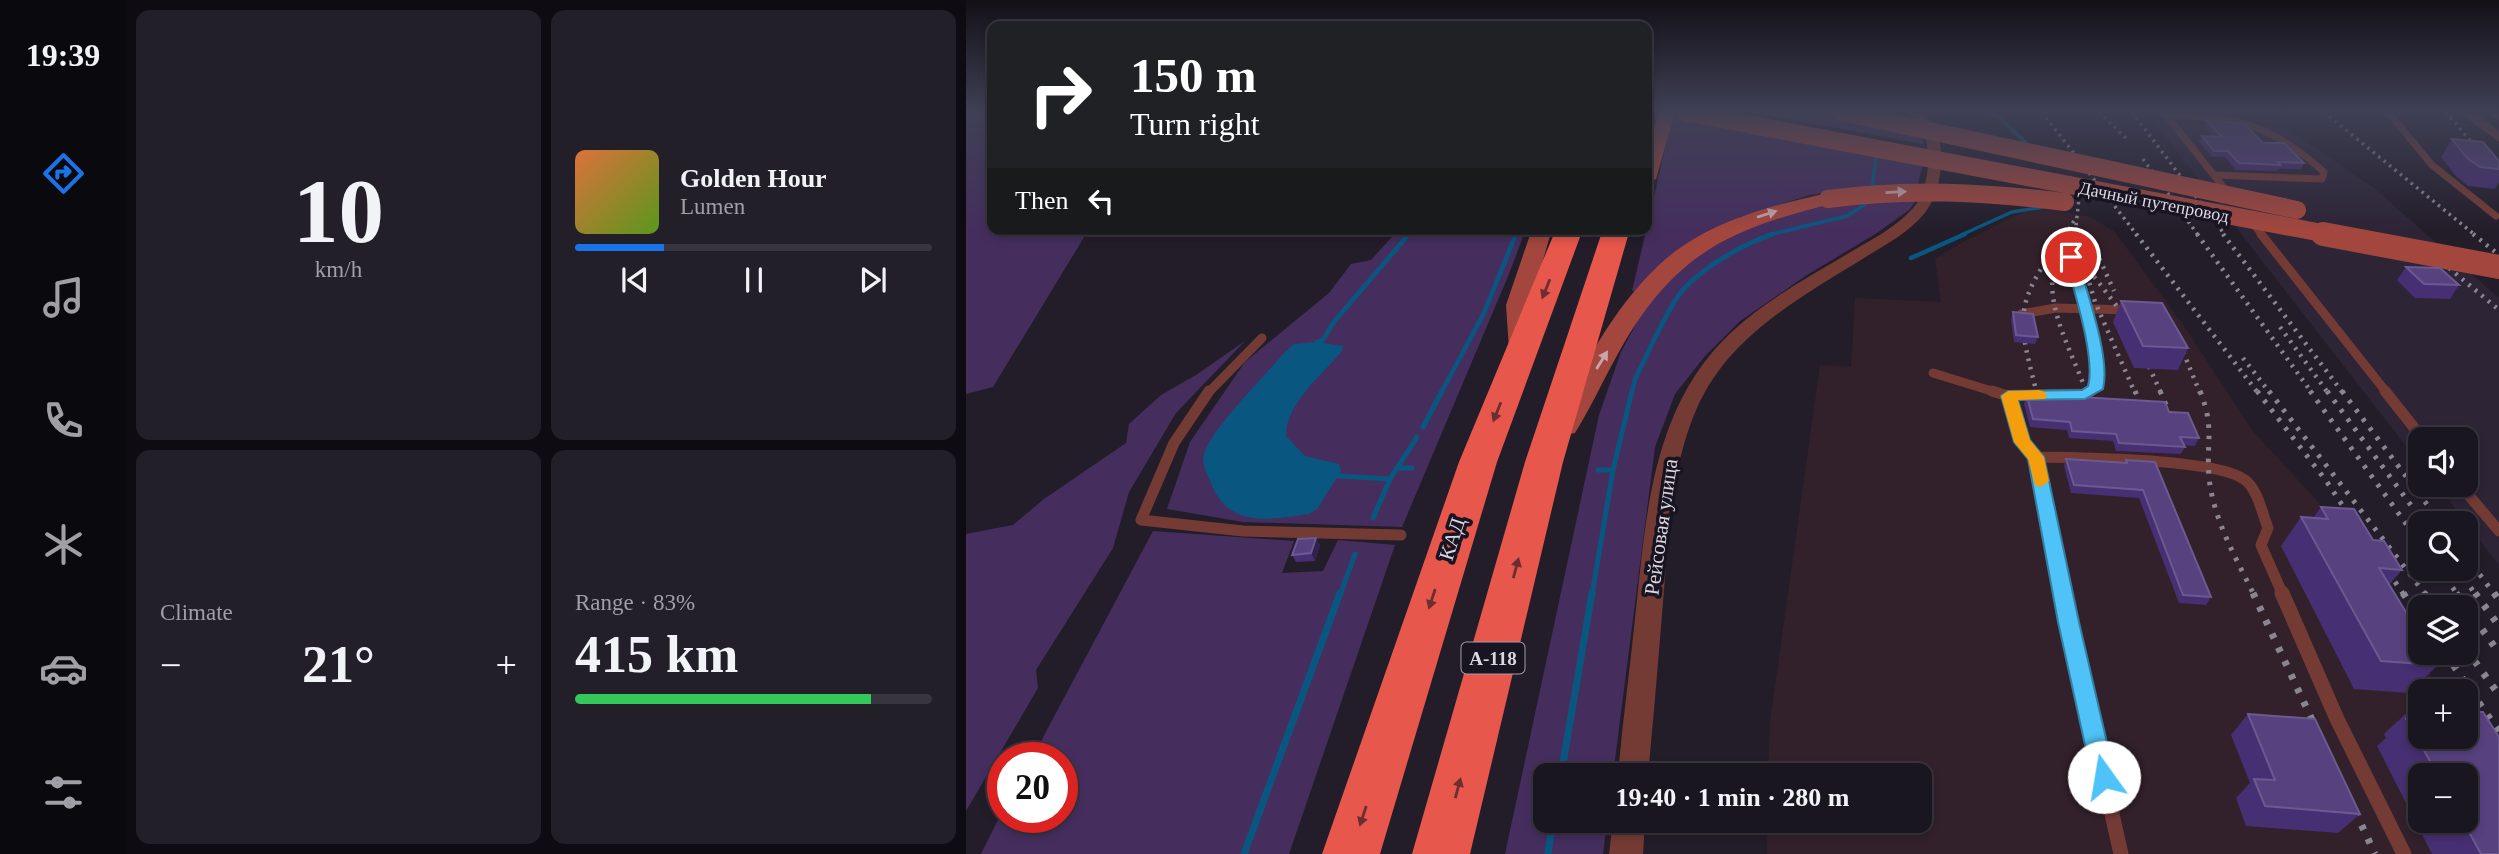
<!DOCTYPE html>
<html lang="en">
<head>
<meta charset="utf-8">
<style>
	:root { --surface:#1a1620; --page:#231f29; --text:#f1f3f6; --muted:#9f9fa5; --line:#38353e; --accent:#1a73e8 }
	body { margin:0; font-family:Georgia,serif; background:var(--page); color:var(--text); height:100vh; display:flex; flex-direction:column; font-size:26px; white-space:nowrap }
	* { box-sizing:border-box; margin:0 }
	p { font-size:23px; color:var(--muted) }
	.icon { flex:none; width:38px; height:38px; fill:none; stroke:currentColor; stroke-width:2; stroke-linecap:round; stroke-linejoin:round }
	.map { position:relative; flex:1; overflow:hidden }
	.panel { display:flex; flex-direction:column; gap:10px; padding:10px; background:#0e0c12; width:840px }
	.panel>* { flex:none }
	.hud { position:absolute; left:21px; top:21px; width:665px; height:214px; border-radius:14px; box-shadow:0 4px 10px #0003,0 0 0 2px var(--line); background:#202124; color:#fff; overflow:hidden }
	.buttons { position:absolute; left:1442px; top:427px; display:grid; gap:14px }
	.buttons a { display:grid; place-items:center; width:70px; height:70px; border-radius:14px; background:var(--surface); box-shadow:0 4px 10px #0003,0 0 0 2px var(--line); font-size:35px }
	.speed { position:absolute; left:21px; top:742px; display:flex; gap:14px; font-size:35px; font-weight:700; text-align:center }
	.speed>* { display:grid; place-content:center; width:91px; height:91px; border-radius:50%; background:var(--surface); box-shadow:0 4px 10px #0003,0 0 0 2px var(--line); line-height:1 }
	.speed .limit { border:10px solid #d22; background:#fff; color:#111 }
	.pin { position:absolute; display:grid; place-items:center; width:60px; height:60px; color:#fff; margin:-30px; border:4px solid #fff; border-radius:50%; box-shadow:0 2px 7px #0007 }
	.me { position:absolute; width:77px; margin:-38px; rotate:347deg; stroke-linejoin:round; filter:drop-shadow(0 0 5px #0008) }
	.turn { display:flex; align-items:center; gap:24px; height:147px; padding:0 28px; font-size:32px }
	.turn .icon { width:91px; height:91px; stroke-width:2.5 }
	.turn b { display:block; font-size:49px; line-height:60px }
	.then { display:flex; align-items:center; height:66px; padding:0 28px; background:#0003; gap:14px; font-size:26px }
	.big { font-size:52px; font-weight:600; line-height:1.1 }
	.panel .widget { flex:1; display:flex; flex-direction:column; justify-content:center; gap:10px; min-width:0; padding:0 24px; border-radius:14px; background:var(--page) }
	.panel .dial { align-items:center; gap:0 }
	.dial b { font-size:91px; line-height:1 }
	.song { display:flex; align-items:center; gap:21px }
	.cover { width:84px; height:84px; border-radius:10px; background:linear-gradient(135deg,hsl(20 70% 55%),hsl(90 70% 35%)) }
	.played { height:7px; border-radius:4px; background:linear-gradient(90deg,var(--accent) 25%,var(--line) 25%) }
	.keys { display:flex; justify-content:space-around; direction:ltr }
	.heat { display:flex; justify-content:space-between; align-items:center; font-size:38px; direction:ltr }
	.charge { height:10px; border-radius:5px; background:linear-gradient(90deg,#34c759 83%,var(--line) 0) }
	.panel .tiles { flex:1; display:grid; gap:10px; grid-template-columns:repeat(2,1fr) }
	.trip { position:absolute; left:567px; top:763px; width:399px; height:70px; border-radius:14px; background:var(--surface); box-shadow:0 4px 10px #0003,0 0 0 2px var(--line); font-weight:600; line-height:70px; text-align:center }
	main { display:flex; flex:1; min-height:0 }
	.tabs { display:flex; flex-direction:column; width:126px; justify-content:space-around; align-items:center; background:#0a090d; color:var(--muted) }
	.tabs .icon { width:49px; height:49px }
	.tabs .active { color:var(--accent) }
	.tabs b { font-size:32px; color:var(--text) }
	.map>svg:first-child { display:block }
	.industrial { fill:#32212a; fill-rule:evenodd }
	.built { fill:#2d2436 }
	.green { fill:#452e5e }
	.water { fill:#095781 }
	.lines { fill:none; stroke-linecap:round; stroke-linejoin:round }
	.stream-far3 { stroke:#095781; stroke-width:3.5 }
	.stream-far2 { stroke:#095781; stroke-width:4.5 }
	.stream-far1 { stroke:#095781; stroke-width:5 }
	.stream { stroke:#095781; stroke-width:7 }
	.service-far3 { stroke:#743b34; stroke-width:7 }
	.service-far2 { stroke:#743b34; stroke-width:9 }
	.service-far1 { stroke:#743b34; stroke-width:11 }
	.service { stroke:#743b34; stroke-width:15 }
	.minor { fill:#743b34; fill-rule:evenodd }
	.secondary { fill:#a3473e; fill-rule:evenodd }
	.motorway { fill:#e7574b; fill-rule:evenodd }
	.rail-far3 { stroke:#8a8691; stroke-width:3.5; stroke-dasharray:2.5 4.5; stroke-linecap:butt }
	.rail-far2 { stroke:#8a8691; stroke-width:4.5; stroke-dasharray:2.5 6; stroke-linecap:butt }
	.rail-far1 { stroke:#8a8691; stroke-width:5; stroke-dasharray:3.5 8; stroke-linecap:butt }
	.rail { stroke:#8a8691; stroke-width:7; stroke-dasharray:5 10; stroke-linecap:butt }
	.secondary-bridge-far1 { stroke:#a3473e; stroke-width:18 }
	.secondary-bridge { stroke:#a3473e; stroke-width:24 }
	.wall { fill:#472f73; fill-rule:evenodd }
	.shaded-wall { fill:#322051 }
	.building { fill:#57417f; stroke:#6c598f; stroke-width:2 }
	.oneway { fill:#c8a5a9 }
	.oneway2 { fill:#6b2f32 }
	.route { fill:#4fc3f7; stroke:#337fa1; stroke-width:2 }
	.slow { fill:#f59e0b }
	.labels { text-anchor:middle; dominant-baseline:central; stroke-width:7; stroke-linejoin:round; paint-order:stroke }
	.far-street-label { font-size:18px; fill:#dcd8e2; stroke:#191421 }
	.shield { fill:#191421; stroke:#a29da8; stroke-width:2 }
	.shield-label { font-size:19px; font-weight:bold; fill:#dcd8e2 }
	.street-label { font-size:21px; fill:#dcd8e2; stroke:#191421 }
</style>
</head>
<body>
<main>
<nav class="tabs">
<b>19:39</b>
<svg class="icon active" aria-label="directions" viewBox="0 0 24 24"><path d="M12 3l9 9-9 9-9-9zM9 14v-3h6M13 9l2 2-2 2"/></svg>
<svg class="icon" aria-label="music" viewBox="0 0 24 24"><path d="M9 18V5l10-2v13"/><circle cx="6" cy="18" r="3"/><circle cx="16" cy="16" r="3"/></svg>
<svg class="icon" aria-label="phone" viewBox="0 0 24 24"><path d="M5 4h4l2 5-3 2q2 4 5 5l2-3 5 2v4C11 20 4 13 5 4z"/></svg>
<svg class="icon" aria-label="climate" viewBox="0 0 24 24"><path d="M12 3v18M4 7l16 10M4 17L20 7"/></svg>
<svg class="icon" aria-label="car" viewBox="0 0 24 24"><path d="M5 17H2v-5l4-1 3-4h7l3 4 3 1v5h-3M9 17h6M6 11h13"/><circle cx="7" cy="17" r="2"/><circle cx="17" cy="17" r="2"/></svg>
<svg class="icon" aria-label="filters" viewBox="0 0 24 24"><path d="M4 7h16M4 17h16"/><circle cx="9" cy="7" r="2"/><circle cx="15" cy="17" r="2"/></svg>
</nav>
<section class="panel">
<div class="tiles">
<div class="widget dial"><b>10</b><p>km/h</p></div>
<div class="widget">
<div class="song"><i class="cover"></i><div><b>Golden Hour</b><p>Lumen</p></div></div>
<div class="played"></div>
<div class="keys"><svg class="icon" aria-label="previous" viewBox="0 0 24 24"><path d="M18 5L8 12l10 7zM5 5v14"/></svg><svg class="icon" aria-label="pause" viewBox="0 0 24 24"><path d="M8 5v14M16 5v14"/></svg><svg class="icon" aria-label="next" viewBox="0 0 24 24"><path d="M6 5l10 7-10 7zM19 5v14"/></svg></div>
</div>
<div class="widget"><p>Climate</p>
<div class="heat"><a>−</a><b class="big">21°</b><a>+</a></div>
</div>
<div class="widget"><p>Range · 83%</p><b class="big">415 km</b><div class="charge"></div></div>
</div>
</section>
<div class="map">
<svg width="1533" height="854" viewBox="0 0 1533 854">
	<rect width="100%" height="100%" fill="#231d2a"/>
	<path class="industrial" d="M 1084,209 L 1125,217 L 1149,232 L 1218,326 L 1287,431 L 1384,537 L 1474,691 L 1454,691 L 1454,737 L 1500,737 L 1533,854 L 801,854 L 801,821 L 954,821 L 954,775 L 802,775 L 804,722 L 854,365 L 885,367 L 889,298 L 975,302 L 969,259 L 997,242 L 1057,212 ZM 1454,775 L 1500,775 L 1500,821 L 1454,821 Z"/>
	<polygon class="built" points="1188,122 1318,127 1408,188 1533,298 1533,565 1471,485 1500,485 1500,439 1454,439 1454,464"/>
	<g class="green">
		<polygon points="0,112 26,112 26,229 123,229 27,387 0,394"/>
		<polygon points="784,112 860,112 956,136 957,144"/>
		<polygon points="707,115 957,164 952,184 883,189 844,195 774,217 729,239 673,291 666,291"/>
		<polygon points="954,195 943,210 911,233 841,275 774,321 739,356 709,394 689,447 647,775 579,775 579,821 641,821 637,854 539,854 633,415 655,352 678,309 701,277 773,228 849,204"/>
		<polygon points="433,229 560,229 543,274 436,527 277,522 201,509 224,442 279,362 363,293 385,264 405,260"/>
		<polygon points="279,341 210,413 163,492 147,548 70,670 72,688 0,811 0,534 47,525 78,499 160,443 163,424 195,395 230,375"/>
		<polygon points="187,531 328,541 316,573 357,571 372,540 429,545 323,854 15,854 37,810 37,817 96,817 96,758 66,758"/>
	</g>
	<path class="water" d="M 351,342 L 377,346 L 376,351 C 357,374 319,404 320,436 L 339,456 L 373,464 L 375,471 L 351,509 L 343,514 C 304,519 264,529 246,485 C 242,475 235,465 238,454 C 245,429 299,376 318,353 L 328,344 Z"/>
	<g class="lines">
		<g class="stream-far3">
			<polyline points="1020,112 1033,117 1063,146"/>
			<polyline points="906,192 910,153"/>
			<polyline points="442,235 447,229"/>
			<polyline points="549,235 552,229"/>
			<polyline points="802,235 881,216 904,201"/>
			<polyline points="995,235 1046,212 1078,207"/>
		</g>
		<g class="stream-far2">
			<polyline points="945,258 999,234"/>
			<polyline points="351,342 357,340 367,323 443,234"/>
			<polyline points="475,393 518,313 550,234"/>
			<path d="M 666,393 L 669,379 C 682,353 694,325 709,301 C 726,272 777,244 807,234"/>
		</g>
		<g class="stream-far1">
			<polyline points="457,427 476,391"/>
			<polyline points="431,468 446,468"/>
			<polyline points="632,470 647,470"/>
			<polyline points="373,476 424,479"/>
			<polyline points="407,518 424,479 451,437"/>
			<polyline points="374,595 389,554"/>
			<polyline points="626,595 647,470 666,391"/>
		</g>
		<g class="stream">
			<polyline points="595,775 626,593"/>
			<polyline points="278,854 374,593"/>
			<polyline points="582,854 587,821"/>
		</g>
		<g class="service-far3">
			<polyline points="1422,112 1466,165 1530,216"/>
			<polyline points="1528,112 1533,116"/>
			<polyline points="1201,116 1262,193"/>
			<path d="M 1201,116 C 1269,115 1306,125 1358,172 L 1356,179 L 1248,175"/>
			<polyline points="1283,219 1296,235"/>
		</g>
		<g class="service-far2">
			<polyline points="1295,234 1421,393"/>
			<path d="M 1105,257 C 1118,300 1136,344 1129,389 L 1121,393"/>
			<polyline points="1055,314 1090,308 1164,310"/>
			<polyline points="967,373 1032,393"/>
			<polyline points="242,393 296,338"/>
		</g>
		<g class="service-far1">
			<polyline points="243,391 208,443 175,520 277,531 435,535"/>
			<polyline points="1026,391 1042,396 1056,442 1070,457"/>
			<polyline points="1419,391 1457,439"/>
			<polyline points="1042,396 1119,394 1125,391"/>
			<polyline points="1494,485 1533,531"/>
			<path d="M 1097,595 L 1070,457 C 1110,458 1251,458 1279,480 C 1292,490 1296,513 1302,528 L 1295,545 L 1317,595"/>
		</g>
		<g class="service">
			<polyline points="1096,593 1155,854"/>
			<polyline points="1316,593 1371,719 1438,854"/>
		</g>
		<g class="minor">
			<path d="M 939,112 C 988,111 980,188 958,214 C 942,233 919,245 898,258 C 834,298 763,335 731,408 C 706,464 703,529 698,590 C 693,651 688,713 682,775 L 652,775 C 656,726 663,677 668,628 C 679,531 682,425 750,348 C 787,306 840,279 888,250 C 908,238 932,226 948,207 C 963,189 968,146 954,126 C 950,121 944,117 939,112 Z"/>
			<polygon points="1191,112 1204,112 1207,116 1201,120"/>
			<path d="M 1492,112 C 1511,112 1519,119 1533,131 L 1533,142 Z"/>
			<polygon points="647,821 679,821 677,854 643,854"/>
		</g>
		<g class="secondary">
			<polygon points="693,112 709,112 690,179 681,185 681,150"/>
			<path d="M 862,193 L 872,199 L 869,203 C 768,228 713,250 658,343 C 641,372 627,404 609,433 L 599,435 L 589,433 L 585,426 C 616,371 645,310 692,266 C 737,223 802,206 862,193 Z"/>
			<polygon points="566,229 586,229 564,305 569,349 565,354 556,357 547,354 543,349 540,305"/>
		</g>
		<g class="motorway">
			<polygon points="590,229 617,229 531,462 414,854 356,854 493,462"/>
			<polygon points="637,229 664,229 597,462 504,854 446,854 559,462"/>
		</g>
		<g class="rail-far3">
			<polyline points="1076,112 1171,235"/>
			<polyline points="1133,112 1163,141"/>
			<polyline points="1166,112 1259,235"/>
			<polyline points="1358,112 1509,235"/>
			<polyline points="1480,112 1533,175"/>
			<polyline points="1177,159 1232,235"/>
			<polyline points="1107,182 1113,198 1109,235"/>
			<polyline points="1099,235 1109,219"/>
		</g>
		<g class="rail-far2">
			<path d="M 1100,234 C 1069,287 1097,332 1117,383"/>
			<polyline points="1109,234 1129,302 1169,393"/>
			<polyline points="1170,234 1292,393"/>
			<polyline points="1231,234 1346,393"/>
			<polyline points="1257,234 1377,393"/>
			<polyline points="1507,234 1533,255"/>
			<polyline points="1457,246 1533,310"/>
			<polyline points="1130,251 1148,291"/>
			<polyline points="1123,270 1163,322"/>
			<polyline points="1314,327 1362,393"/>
			<polyline points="1214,344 1234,393"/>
			<polyline points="1176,351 1195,393"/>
			<polyline points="1277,358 1304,393"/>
			<path d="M 1069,386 C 1053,323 1048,306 1087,251"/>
		</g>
		<g class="rail-far1">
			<polyline points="1169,391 1174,403"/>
			<polyline points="1194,391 1204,414"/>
			<path d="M 1234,391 C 1249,429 1240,441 1243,477 C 1247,519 1270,558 1288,595"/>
			<polyline points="1291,391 1361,482 1390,526"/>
			<polyline points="1303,391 1460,595"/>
			<polyline points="1344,391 1454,543"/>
			<polyline points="1361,391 1458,523"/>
			<polyline points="1376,391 1475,523"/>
			<polyline points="1500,556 1529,595"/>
			<polyline points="1416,563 1438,595"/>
			<polyline points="1473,569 1492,595"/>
			<polyline points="1491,569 1510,595"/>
		</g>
		<g class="rail">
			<polyline points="1287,593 1354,737"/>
			<polyline points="1437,593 1454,618"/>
			<polyline points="1458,593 1469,607"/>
			<polyline points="1490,593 1533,653"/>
			<polyline points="1509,593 1533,626"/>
			<polyline points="1528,593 1533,600"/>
			<polyline points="1500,649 1533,695"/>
			<polyline points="1479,653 1533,732"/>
			<polyline points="1383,798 1409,854"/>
		</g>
		<g class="secondary-bridge-far1">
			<polyline points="718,112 1367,235"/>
			<polyline points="876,112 1331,210"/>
			<path d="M 862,199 C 942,188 1019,192 1099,202"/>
		</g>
		<polyline class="secondary-bridge" points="1357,234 1533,267"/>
	</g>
	<g class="wall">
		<polygon points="1240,120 1297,143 1338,163 1335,169 1312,169 1311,171 1270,170 1259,157 1246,157 1233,142 1236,136 1248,137 1238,126"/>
		<polygon points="1486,139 1533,161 1533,182 1529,189 1502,186 1490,176 1475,157"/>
		<polygon points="1440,267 1493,285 1484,299 1449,298 1431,280"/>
		<polygon points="1155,301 1222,348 1212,370 1168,368 1147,322"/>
		<polygon points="1047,312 1072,337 1069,344 1048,342 1045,319"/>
		<polygon points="1061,396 1203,412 1233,438 1229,446 1218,445 1219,447 1215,454 1150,451 1147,441 1103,438 1101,430 1064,427 1058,404"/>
		<polygon points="1100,459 1159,463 1160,460 1245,597 1240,605 1213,603 1173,498 1105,493 1098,466"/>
		<polygon points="1355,507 1407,540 1436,570 1423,585 1472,665 1443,693 1388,689 1315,546 1335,517 1347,518"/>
		<polygon points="350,538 354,545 349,561 330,562 326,555"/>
		<path d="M 1447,707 L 1454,707 L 1454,737 L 1500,737 L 1500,711 L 1517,712 L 1533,737 L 1533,854 L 1466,854 L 1411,746 L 1420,738 L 1418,734 ZM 1454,775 L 1500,775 L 1500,821 L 1454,821 Z"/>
		<polygon points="1282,714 1394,814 1372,833 1280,826 1270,798 1284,783 1265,735"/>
	</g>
	<polygon class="shaded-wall" points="350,538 354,545 349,561 345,553"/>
	<g class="building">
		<polygon points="1240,120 1279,124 1297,143 1318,143 1338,163 1312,162 1314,165 1273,163 1262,151 1248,151 1236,136 1256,137"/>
		<polygon points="1486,139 1517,142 1533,161 1533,169 1514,167 1501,158"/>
		<polygon points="1440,267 1474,268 1493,285 1458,284"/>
		<polygon points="1155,301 1196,303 1222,348 1177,346"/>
		<polygon points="1047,312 1067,314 1072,337 1050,335"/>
		<polygon points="1061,396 1096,396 1199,402 1203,412 1222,413 1233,438 1214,437 1219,447 1153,443 1150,434 1106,431 1104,422 1067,419"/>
		<polygon points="1100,459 1161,463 1160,460 1189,462 1245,597 1217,595 1177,490 1108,485"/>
		<polygon points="1355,507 1388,509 1407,540 1418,541 1436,570 1413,568 1454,635 1454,653 1465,653 1472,665 1415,661 1335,517 1362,519"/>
		<polygon points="350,538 345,553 326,555 332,539"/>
		<polygon points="1447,707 1454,707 1454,719"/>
		<polygon points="1500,711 1517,712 1533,737 1533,854 1515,854 1497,821 1500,821 1500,775 1472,775 1440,719 1454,720 1454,737 1500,737"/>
		<polygon points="1282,714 1349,719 1394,814 1299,806 1288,779 1309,780"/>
	</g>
	<defs><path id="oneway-solid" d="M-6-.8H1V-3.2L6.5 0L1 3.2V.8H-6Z" transform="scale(1.75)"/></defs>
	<g class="oneway">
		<use href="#oneway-solid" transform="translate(930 192) rotate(-3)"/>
		<use href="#oneway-solid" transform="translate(801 214) rotate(-18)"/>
		<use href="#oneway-solid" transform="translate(636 360) rotate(-58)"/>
	</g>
	<g class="oneway2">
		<use href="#oneway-solid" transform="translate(580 289) rotate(112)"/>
		<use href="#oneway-solid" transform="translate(531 412) rotate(112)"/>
		<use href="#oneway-solid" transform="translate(550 568) rotate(-75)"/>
		<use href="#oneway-solid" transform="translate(466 599) rotate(108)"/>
		<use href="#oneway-solid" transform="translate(492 788) rotate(-75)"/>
		<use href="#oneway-solid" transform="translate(397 816) rotate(108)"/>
	</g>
	<linearGradient id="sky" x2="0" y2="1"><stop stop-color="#131017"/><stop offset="0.48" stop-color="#3f4055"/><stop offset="1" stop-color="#3f4055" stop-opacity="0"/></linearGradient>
	<rect width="1533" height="231" fill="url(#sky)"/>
	<path class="route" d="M 1105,253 L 1111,257 C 1120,290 1145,357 1137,389 L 1119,399 L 1052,400 L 1064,440 L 1078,457 L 1113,622 L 1149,777 L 1146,785 L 1138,788 L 1129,785 L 1126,777 L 1092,622 L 1062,459 L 1048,442 L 1035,396 L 1042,391 L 1116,390 L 1122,386 C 1130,358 1107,288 1099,257 Z"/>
	<polygon class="slow" points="1073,390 1079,392 1081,395 1079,399 1052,400 1064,440 1078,457 1083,481 1075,487 1069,485 1062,459 1048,442 1035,396 1042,391"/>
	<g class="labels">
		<g class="far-street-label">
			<text transform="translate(1188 202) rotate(11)">Дачный путепровод</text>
		</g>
		<rect class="shield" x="495.5" y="642.5" width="63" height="31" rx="5"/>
		<g class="shield-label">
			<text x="527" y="658">А-118</text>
		</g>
		<g class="street-label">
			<text transform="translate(695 527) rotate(-82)">Рейсовая улица</text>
			<text transform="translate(486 539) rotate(-72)">КАД</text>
		</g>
	</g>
</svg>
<div class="buttons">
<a><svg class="icon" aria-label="sound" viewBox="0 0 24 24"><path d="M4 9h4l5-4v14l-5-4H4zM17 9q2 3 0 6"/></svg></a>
<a><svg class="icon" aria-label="search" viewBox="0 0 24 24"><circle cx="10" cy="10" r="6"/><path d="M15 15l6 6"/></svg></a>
<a><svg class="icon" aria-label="layers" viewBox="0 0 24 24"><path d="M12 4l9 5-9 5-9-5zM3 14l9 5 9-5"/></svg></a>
<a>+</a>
<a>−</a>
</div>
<div class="speed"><div class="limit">20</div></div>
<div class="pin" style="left:1105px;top:257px;background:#d93025"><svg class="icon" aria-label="arrive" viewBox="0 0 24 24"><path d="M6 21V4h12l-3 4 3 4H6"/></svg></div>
<svg class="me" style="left:1138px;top:777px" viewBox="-20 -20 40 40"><circle r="19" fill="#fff"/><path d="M0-13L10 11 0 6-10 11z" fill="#4fc3f7"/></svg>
<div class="trip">19:40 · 1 min · 280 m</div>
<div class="hud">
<div class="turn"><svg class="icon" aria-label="right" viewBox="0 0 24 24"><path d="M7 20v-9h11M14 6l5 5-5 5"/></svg><div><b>150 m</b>Turn right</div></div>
<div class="then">Then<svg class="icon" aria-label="left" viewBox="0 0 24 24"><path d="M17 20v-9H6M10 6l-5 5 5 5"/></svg></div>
</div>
</div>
</main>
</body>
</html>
